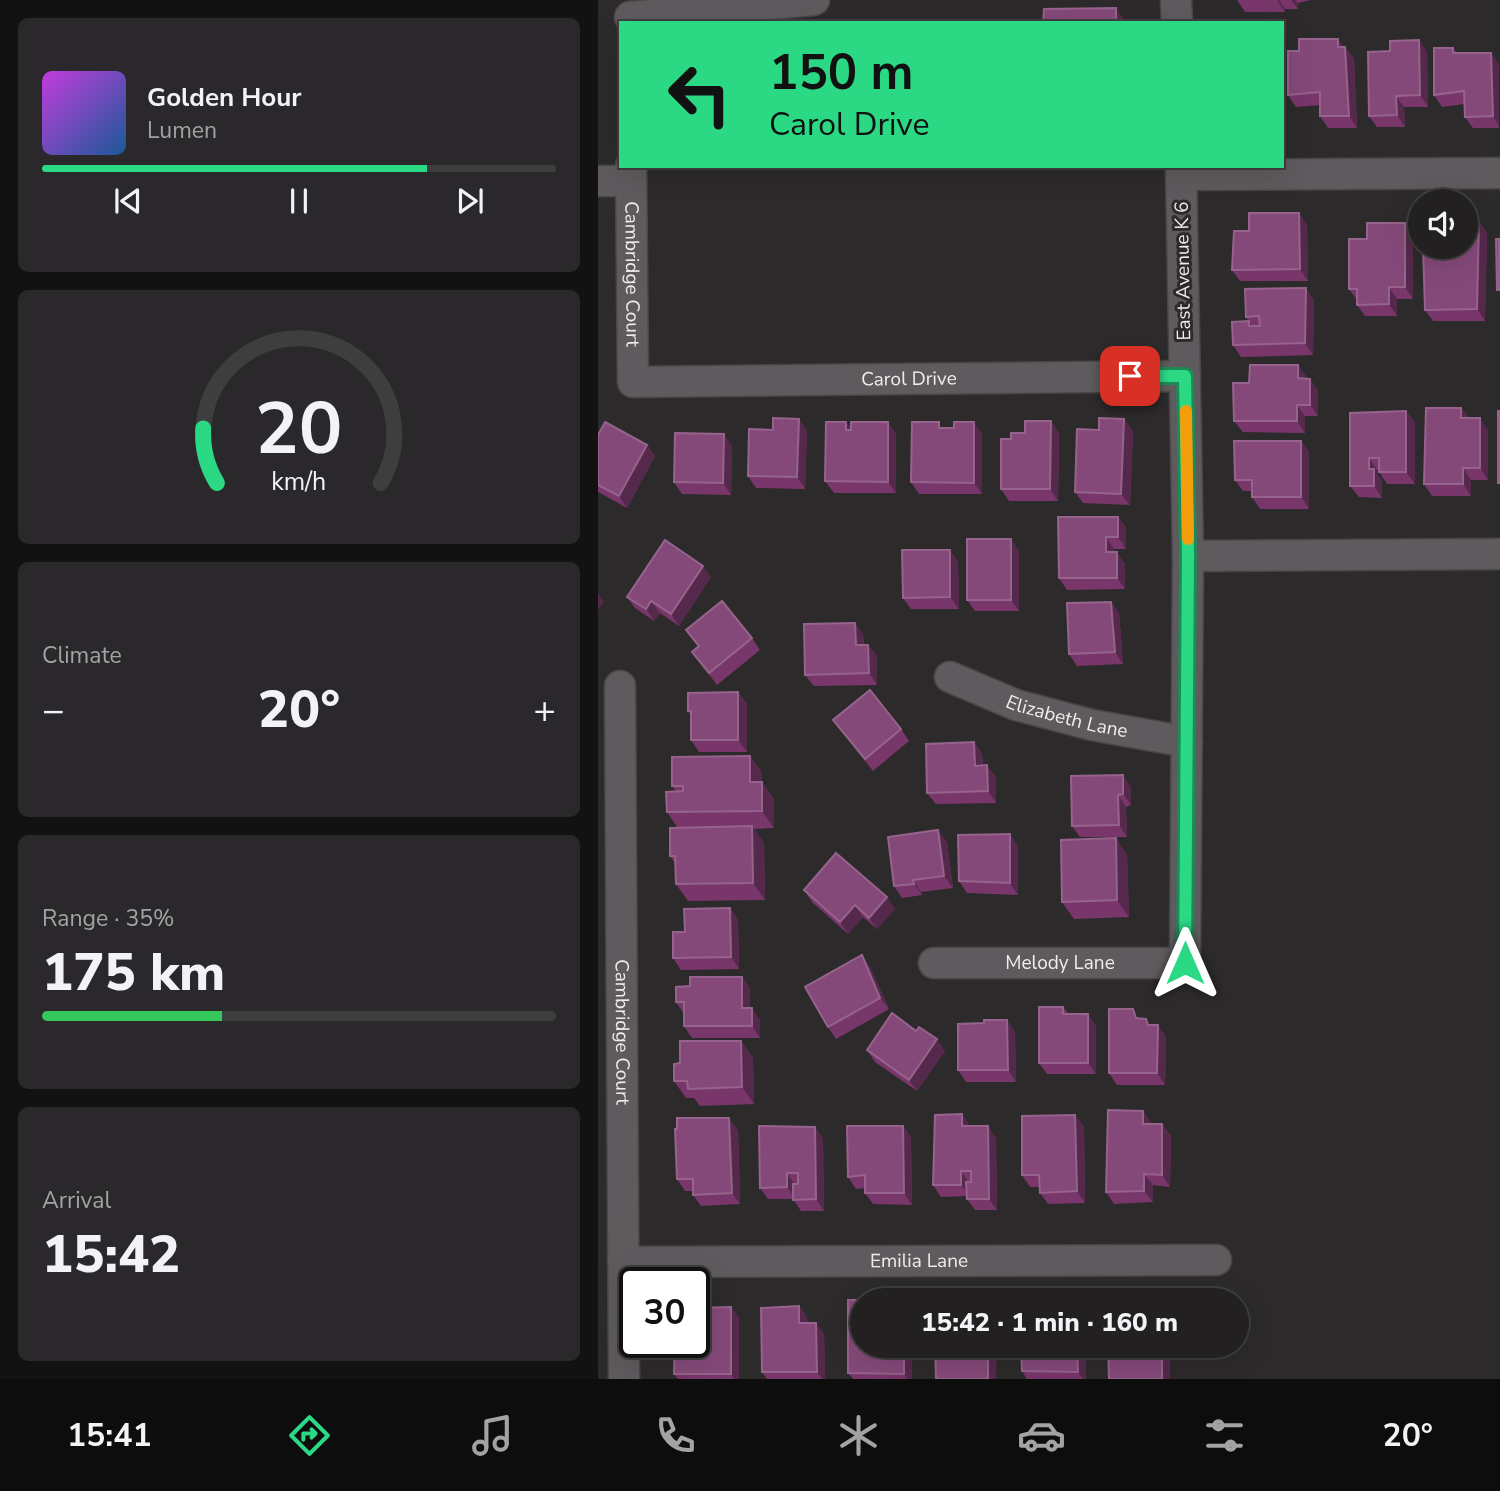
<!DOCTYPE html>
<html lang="en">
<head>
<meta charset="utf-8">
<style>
	:root { --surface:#222021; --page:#2a282a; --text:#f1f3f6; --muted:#a2a3a5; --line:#3f3e3f; --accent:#2bd884 }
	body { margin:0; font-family:"Nunito Sans",sans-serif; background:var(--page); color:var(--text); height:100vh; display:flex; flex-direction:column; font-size:26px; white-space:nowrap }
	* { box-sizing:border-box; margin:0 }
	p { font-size:23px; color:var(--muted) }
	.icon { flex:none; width:38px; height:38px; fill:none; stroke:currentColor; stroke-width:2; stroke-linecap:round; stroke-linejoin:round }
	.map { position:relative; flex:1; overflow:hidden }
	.drawer { display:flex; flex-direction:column; gap:18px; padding:18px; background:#131212; width:598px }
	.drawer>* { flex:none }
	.hud { position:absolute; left:21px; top:21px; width:665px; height:147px; border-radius:0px; box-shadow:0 7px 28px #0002,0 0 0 2px var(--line); background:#2bd884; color:#111; overflow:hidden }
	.controls { position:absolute; left:810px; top:189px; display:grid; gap:14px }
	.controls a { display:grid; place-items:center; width:70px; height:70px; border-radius:50%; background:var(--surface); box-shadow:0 7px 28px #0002,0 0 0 2px var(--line); font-size:35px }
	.speed { position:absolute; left:21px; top:1267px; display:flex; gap:14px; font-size:35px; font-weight:700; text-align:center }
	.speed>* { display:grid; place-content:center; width:91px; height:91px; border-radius:50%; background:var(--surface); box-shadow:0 7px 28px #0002,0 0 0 2px var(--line); line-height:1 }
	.speed .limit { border:4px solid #111; border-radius:10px; background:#fff; color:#111 }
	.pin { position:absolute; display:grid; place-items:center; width:60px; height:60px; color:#fff; margin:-30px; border-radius:14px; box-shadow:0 4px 10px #0006 }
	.me { position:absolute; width:77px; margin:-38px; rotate:0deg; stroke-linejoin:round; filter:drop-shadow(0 0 5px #0008) }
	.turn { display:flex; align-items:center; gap:24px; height:147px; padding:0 35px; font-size:32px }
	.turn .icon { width:91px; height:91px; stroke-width:2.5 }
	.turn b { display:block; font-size:49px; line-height:60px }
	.big { font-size:52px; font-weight:800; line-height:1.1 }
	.drawer .card { flex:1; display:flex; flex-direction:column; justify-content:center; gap:10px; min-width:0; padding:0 24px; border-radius:10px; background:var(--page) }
	.drawer .dial { align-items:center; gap:0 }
	.dial svg { height:182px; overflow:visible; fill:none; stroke:var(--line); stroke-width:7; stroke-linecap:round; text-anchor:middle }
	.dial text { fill:var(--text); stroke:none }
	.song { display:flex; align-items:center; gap:21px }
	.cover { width:84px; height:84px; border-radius:10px; background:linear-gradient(135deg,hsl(290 70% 55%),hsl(210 70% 35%)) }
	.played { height:7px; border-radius:4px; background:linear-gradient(90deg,var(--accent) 75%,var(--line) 75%) }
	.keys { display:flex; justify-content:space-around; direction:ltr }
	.heat { display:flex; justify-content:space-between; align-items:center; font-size:38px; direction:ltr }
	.charge { height:10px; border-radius:5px; background:linear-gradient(90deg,#34c759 35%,var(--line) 0) }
	.trip { position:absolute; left:252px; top:1288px; width:399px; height:70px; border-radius:35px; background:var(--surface); box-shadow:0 7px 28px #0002,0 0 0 2px var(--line); font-weight:800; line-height:70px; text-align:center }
	.menu { display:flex; height:112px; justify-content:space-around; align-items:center; background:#0e0d0d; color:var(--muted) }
	.menu .icon { width:49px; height:49px }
	.menu .on { color:var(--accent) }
	.menu b { font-size:32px; color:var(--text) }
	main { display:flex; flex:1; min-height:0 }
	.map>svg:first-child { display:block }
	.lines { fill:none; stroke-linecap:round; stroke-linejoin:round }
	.street-casing { stroke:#494648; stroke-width:33 }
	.street { stroke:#5e5a5d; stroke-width:30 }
	.wall { fill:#78366b }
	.shaded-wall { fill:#55294c }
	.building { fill:#854979; stroke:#95638b; stroke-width:2 }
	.route-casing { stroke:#1c8c56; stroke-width:18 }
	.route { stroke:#2bd884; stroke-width:12 }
	.slow { stroke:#f59e0b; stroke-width:12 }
	.labels { text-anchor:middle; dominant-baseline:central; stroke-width:6; stroke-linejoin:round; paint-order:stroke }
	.street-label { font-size:19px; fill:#eeeced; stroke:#2d2a2c }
</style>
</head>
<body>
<main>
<section class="drawer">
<div class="card">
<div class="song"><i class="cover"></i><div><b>Golden Hour</b><p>Lumen</p></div></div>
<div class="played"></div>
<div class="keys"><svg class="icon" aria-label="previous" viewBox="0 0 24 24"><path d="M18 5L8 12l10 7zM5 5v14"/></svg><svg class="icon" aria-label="pause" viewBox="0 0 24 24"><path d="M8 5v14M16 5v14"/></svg><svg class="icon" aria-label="next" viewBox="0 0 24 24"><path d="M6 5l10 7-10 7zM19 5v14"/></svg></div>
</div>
<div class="card dial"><svg viewBox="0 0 100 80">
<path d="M14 69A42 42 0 1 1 86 69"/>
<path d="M14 69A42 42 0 0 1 8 45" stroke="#2bd884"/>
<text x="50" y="56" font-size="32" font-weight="700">20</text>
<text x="50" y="72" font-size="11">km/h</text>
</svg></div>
<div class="card"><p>Climate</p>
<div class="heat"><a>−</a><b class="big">20°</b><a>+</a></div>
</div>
<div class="card"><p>Range · 35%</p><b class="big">175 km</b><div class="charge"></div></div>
<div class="card"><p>Arrival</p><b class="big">15:42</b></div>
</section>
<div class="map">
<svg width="902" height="1379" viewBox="0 0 902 1379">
	<rect width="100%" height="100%" fill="#2d2a2c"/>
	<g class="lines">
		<g class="street-casing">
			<g id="street">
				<polyline points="578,0 579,23"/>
				<polyline points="32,17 216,0"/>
				<path id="s1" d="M 33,166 L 35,382 L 587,376"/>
				<polyline points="583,175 902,173"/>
				<polyline points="0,181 33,181"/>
				<polyline points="590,556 902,554"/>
				<path id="s2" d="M 352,677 L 418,705 L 494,725 L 589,742"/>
				<path id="s3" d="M 22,686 L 26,1379"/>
				<path id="s4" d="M 336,963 L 587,963 L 590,556 L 583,166"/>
				<path id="s5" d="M 25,1262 L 618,1260"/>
			</g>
		</g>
		<use href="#street" class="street"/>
	</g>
	<g class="wall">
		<polygon points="639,0 713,0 700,3 700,9 687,9 687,12 647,12"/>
		<polygon points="821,40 829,52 830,107 806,107 807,127 779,127 771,116 792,51"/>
		<polygon points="747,47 756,59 759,128 730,128 722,116 722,105 698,107 690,95 701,51"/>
		<polygon points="855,48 859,53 893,53 901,65 901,128 875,128 867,117 867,104 844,107 836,95"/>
		<polygon points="701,213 709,225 710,281 642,281 634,270"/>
		<polygon points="881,222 889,233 887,321 835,321 827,310 860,247 860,249 863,249"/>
		<polygon points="807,223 815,234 815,299 799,299 799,316 767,316 759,305 759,300 751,289 769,239"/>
		<polygon points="716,300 715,355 643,357 635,345 654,326 648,317"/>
		<polygon points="709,377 709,379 720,390 720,416 707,416 707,433 645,432 636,421 651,383"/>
		<polygon points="863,408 871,418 890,430 890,480 873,480 873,496 834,496 826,484"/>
		<polygon points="752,413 817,422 817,484 789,484 781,472 781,470 779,470 779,474 784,481 784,498 761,497 752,486"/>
		<polygon points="453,421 461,433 460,501 411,501 403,489 413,439"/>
		<polygon points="248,422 253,429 298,433 298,493 236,493 227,481"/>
		<polygon points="345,428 356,428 384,434 384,494 321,494 313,482"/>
		<polygon points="175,430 209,431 207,489 158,488 150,476"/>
		<polygon points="535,431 532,505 485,503 477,492"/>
		<polygon points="0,435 49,445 57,456 29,508 0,492"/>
		<polygon points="703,441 711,452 711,509 662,509 654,497 654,491 645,491 637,480"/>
		<polygon points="134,446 133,495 84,494 76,482"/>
		<polygon points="520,517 528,528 528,549 516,549 516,552 527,564 527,589 469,590 461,578"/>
		<polygon points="421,551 421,611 377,611 369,600"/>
		<polygon points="360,561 361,609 313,609 305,598"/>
		<polygon points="113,577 81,626 62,613 56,621 37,608 29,597"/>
		<polygon points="513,602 521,613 525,664 479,666 471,654"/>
		<polygon points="88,630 154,638 162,650 119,685 94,652 101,647"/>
		<polygon points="265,634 266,645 270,645 279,656 279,685 216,686 207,675"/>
		<polygon points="140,692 149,704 149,752 101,752 93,740 93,716 90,711"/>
		<polygon points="235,720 303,729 311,741 275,771"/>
		<polygon points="376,742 384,754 385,765 398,777 398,803 338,804 329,793"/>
		<polygon points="152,756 164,773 164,782 176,799 176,828 156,829 166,843 167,900 90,901 78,884 77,863 72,856 79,827 69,812 78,791 74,786"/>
		<polygon points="533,787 533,805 528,807 529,837 482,837 474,826"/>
		<polygon points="518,838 529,855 531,917 476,919 464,902"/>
		<polygon points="349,842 355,888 323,892 324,895 304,898 296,886"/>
		<polygon points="420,846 420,895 369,893 361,881"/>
		<polygon points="206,890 297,909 279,929 265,917 250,934 214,902"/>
		<polygon points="132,908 140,920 141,969 83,970 75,958 87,932"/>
		<polygon points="272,967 291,1009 238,1039 230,1027"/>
		<polygon points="144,977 152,989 152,1008 162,1020 162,1038 94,1038 86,1026 86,1014 78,1002 92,986"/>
		<polygon points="465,1007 471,1014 498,1026 498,1074 449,1074 441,1063"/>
		<polygon points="541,1018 553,1025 568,1037 567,1085 519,1085 511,1073"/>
		<polygon points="409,1020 417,1032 418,1082 368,1082 360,1070 386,1023"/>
		<polygon points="143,1041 155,1058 156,1104 102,1106 96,1098 88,1098 76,1081 82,1063"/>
		<polygon points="269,1050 347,1051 319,1091 277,1062"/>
		<polygon points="553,1122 553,1124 564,1124 573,1136 572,1187 555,1185 555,1202 516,1204 508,1192"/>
		<polygon points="305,1126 313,1137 314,1205 275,1204 267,1193 267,1188 258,1189 250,1177"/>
		<polygon points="486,1126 487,1203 450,1204 442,1193 441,1187 432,1187 424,1175"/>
		<polygon points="217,1127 225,1139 226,1211 203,1211 195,1199 170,1199 162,1188"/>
		<polygon points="140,1130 142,1204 103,1206 95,1195 95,1191 87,1191 79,1179"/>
		<polygon points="398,1138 399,1210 377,1210 369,1199 369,1196 343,1197 335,1185"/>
		<polygon points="264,1300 264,1346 314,1346 314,1379 255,1379 250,1373"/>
		<polygon points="201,1306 209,1317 209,1323 226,1334 227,1379 169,1379 164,1372"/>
		<polygon points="133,1307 141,1318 141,1379 80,1379 76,1374"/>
		<polygon points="423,1346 487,1346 488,1379 429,1379 424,1371"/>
	</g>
	<g class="shaded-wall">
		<polygon points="679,0 681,0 687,9 687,12"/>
		<polygon points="693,0 697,0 700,3 700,9"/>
		<polygon points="518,8 526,20 526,23 518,23"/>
		<polygon points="740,39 748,50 747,47 756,59 759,128 751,116 740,47"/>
		<polygon points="821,40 829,52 830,107 822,95"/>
		<polygon points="893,53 901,65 901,126 895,116"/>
		<polygon points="684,68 687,128 684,124"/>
		<polygon points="798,96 806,107 807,127 799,115"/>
		<polygon points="701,213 709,225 710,281 702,269"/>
		<polygon points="881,222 889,233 887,321 879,309"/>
		<polygon points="807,223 815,234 815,299 807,287"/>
		<polygon points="791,287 799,299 799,316 791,304"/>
		<polygon points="708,288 716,300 715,355 707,343"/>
		<polygon points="700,365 709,377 709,390 700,378"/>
		<polygon points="712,379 720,390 720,416 712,405"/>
		<polygon points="699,405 707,416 707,433 699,421"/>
		<polygon points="863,408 872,420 863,418"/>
		<polygon points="808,411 817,422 817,484 808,472"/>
		<polygon points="882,418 890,430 890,480 882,468"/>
		<polygon points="201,419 209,431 207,489 199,477"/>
		<polygon points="526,419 535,431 532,505 523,494"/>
		<polygon points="453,421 461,433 460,501 452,489"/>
		<polygon points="248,422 256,434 248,430"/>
		<polygon points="290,422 298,433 298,493 290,482"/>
		<polygon points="376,422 384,434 384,494 376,483"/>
		<polygon points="126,434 134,446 133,495 125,483"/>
		<polygon points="703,441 711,452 711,509 703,497"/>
		<polygon points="49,445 57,456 29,508 21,496"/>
		<polygon points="771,458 779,470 779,474 784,481 784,498 776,486 771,469"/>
		<polygon points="865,468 873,480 873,496 865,484"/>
		<polygon points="520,517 528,528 528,549 520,537"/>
		<polygon points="508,537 516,549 517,564 508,552"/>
		<polygon points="413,539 421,551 421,611 413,600"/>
		<polygon points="352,550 360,561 361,609 352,597"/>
		<polygon points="519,552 527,564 527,589 519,578"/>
		<polygon points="105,566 113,577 81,626 73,614"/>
		<polygon points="0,593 6,602 0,610"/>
		<polygon points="53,601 62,613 56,621 48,609"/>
		<polygon points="513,602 521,613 525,664 517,652"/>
		<polygon points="257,623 265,634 266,657 258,645"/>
		<polygon points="270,645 279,656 279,685 271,673"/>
		<polygon points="140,692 149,704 149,752 140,740"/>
		<polygon points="376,742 384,754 385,777 377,766"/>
		<polygon points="152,756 164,773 164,782 176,799 176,828 164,811 152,782"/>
		<polygon points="389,765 398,777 398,803 390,791"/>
		<polygon points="525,775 533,787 533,805 525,794"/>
		<polygon points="520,795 528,807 529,837 521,825"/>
		<polygon points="154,826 166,843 167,900 155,883"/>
		<polygon points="340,830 349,842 355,888 346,876"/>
		<polygon points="412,834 420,846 420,895 412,883"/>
		<polygon points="518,838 529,855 531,917 519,900"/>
		<polygon points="315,880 323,892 324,895 316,884"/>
		<polygon points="289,897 297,909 279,929 271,918"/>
		<polygon points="257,905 265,917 250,934 242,922"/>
		<polygon points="132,908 140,920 141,969 133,957"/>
		<polygon points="264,955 272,967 291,1009 282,998"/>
		<polygon points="144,977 152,989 152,1020 144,1008"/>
		<polygon points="154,1008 162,1020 162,1038 154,1026"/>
		<polygon points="490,1014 498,1026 498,1074 490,1063"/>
		<polygon points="409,1020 417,1032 418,1082 410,1070"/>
		<polygon points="560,1025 568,1037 567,1085 559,1073"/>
		<polygon points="339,1039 347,1051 319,1091 311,1080"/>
		<polygon points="143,1041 155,1058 156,1104 144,1087"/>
		<polygon points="545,1111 553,1122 553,1136 545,1124"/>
		<polygon points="364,1114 372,1126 364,1126"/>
		<polygon points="477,1115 486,1126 487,1203 479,1191"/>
		<polygon points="131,1118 140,1130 142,1204 134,1193"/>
		<polygon points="564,1124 573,1136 572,1187 564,1175"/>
		<polygon points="305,1126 313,1137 314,1205 306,1193"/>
		<polygon points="390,1126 398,1138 399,1210 391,1199"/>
		<polygon points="217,1127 225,1139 226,1211 218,1199"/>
		<polygon points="363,1171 371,1183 371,1196 363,1185"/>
		<polygon points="189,1173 197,1185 197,1199 189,1187"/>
		<polygon points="546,1174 555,1185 555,1202 546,1191"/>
		<polygon points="201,1306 209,1317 210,1335 201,1323"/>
		<polygon points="133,1307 141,1318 141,1379 136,1379 133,1374"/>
		<polygon points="218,1323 226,1334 227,1379 224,1379 219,1372"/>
		<polygon points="306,1346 314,1346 314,1379 309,1379 306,1374"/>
		<polygon points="390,1346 399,1346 398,1379 390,1379"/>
		<polygon points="479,1346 487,1346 488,1379 485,1379 480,1372"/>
		<rect x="564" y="1346" width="8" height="33"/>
	</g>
	<g class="building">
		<polygon points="518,8 518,23 445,23 446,9"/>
		<polygon points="701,39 740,39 740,47 747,47 751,116 722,116 722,92 690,95 690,51 701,51"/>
		<polygon points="821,40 822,95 798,96 799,115 771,116 770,52 792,51 792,41"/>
		<polygon points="836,48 855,48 855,53 893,53 895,116 867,117 866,91 836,95"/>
		<polygon points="651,213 701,213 702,269 634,270 636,231 651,231"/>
		<polygon points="868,222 881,222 879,309 827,310 825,247 852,247 852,249 863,249 863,247 868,247"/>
		<polygon points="769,223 807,223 807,287 791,287 791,304 759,305 759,289 751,289 751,239 769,239"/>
		<polygon points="898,239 901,239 901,290 899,290"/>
		<polygon points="708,288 707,343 635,345 634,322 651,321 651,326 662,326 661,316 648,317 647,289"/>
		<polygon points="652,365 700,365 700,378 712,379 712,405 699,405 699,421 636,421 635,383 651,383"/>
		<polygon points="828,408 863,408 863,418 882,418 882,468 865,468 865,484 826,484"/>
		<polygon points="808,411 808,472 781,472 781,458 771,458 771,469 776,469 776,486 752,486 752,413"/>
		<rect x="900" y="411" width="1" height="72"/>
		<polygon points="175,418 201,419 199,477 150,476 151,429 175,430"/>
		<polygon points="501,418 526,419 523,494 477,492 479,429 501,430"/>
		<polygon points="427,421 453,421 452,489 403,489 403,439 413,439 413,433 427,433"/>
		<polygon points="7,422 49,445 21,496 0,485 0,435"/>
		<polygon points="228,422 248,422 248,430 253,430 253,422 290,422 290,482 227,481"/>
		<polygon points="314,422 341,422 341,428 356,428 356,422 376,422 376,483 313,482"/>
		<polygon points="77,433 126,434 125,483 76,482"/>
		<polygon points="636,441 703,441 703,497 654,497 654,480 637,480"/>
		<polygon points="460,517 520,517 520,537 508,537 508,552 519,552 519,578 461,578"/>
		<rect x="369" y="539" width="44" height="61"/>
		<polygon points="67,540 105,566 73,614 53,601 48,609 29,597"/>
		<polygon points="304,550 352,550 352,597 305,598"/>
		<polygon points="124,601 154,638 111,673 94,652 101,646 88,630"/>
		<polygon points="513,602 517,652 471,654 469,603"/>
		<polygon points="257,623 258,645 270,645 271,673 207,675 206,624"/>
		<polygon points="272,690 303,729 267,759 235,720"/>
		<polygon points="140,692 140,740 93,740 93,711 90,711 90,693"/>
		<polygon points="376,742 377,766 389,765 390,791 329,793 328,744"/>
		<polygon points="152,756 152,782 164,782 164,811 69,812 68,792 85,791 85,786 74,786 74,757"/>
		<polygon points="525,775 525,794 520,795 521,825 474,826 473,776"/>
		<polygon points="154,826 155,883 78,884 77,856 72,856 72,828"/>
		<polygon points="340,830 346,876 315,880 316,884 296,886 290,837"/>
		<polygon points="412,834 412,883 361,881 360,835"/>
		<polygon points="518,838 519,900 464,902 463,840"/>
		<polygon points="238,853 289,897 271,918 257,905 242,922 206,890"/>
		<polygon points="132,908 133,957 75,958 75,932 87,932 86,909"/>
		<polygon points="264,955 282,998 230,1027 207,987"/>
		<polygon points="92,977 144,977 144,1008 154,1008 154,1026 86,1026 86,1002 78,1002 78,987 92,986"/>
		<polygon points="441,1007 465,1007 465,1014 490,1014 490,1063 441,1063"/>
		<polygon points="511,1009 535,1009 538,1018 548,1019 550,1025 560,1025 559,1073 511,1073"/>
		<polygon points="294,1013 318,1031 321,1027 339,1039 311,1080 269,1050"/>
		<polygon points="386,1020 409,1020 410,1070 360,1070 360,1024 386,1023"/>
		<polygon points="82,1041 143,1041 144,1087 90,1089 89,1081 76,1081 76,1064 82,1063"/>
		<polygon points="510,1110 545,1111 545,1124 564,1124 564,1175 546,1174 546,1191 508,1192"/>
		<polygon points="364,1114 364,1126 390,1126 391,1199 369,1199 368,1182 373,1182 373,1171 363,1171 363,1185 335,1185 337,1115"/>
		<polygon points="477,1115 479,1191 442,1193 441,1175 424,1175 424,1116"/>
		<polygon points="79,1118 131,1118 134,1193 95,1195 95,1179 79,1179 77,1129 79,1129"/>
		<polygon points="161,1126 217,1127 218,1199 195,1200 195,1184 200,1184 200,1173 189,1173 189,1187 162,1188"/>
		<polygon points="249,1126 305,1126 306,1193 267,1193 267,1175 250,1177"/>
		<rect x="423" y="1299" width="23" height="1"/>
		<polygon points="250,1300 272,1300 264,1300 264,1346 306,1346 306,1374 250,1373"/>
		<polygon points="201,1306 201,1323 218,1323 219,1372 164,1372 163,1308"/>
		<polygon points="133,1307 133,1374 76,1374 77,1342 96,1342 96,1308"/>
		<polygon points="337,1346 390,1346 390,1379 338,1379"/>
		<polygon points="423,1346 479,1346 480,1372 424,1371"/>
		<polygon points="510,1346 564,1346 564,1379 511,1379"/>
	</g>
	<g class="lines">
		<g class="route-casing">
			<polyline id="route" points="532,376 587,376 590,556 587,963"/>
		</g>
		<use href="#route" class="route"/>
		<polyline class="slow" points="588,411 590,539"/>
	</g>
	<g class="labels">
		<g class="street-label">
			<text transform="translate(585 271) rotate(-91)">East Avenue K 6</text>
			<text stroke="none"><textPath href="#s1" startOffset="108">Cambridge Court</textPath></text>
			<text stroke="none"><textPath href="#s1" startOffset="492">Carol Drive</textPath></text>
			<text stroke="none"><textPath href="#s2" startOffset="124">Elizabeth Lane</textPath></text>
			<text stroke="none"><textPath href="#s4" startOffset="126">Melody Lane</textPath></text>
			<text stroke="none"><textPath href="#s3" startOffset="346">Cambridge Court</textPath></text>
			<text stroke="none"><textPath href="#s5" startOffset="296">Emilia Lane</textPath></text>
		</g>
	</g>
</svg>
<div class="controls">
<a><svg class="icon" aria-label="sound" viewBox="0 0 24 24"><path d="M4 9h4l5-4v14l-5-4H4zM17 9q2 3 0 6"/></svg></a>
</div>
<div class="speed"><div class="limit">30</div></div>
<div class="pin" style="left:532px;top:376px;background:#d93025"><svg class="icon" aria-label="arrive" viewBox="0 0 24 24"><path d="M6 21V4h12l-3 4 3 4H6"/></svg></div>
<svg class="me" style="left:587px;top:963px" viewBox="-20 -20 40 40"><path d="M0-17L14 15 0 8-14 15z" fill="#2bd884" stroke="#fff" stroke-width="4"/></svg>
<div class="trip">15:42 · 1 min · 160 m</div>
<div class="hud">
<div class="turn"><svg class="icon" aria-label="left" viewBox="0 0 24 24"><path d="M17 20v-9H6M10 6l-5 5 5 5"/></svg><div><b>150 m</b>Carol Drive</div></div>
</div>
</div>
</main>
<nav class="menu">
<b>15:41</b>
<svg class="icon on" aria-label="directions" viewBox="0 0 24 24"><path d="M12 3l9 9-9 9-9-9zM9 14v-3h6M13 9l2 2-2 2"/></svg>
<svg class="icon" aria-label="music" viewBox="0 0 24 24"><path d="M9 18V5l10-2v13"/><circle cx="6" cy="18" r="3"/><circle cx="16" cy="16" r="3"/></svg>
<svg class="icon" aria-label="phone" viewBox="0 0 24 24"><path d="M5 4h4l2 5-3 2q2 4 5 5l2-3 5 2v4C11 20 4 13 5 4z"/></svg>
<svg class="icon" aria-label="climate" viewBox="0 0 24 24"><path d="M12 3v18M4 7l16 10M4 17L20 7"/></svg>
<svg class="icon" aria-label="car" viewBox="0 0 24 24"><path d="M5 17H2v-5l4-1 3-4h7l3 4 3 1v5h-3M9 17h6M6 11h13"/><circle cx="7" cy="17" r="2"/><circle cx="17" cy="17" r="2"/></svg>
<svg class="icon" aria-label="filters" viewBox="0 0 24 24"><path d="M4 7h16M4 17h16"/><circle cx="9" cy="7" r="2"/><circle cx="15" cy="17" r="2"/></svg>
<b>20°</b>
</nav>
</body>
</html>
